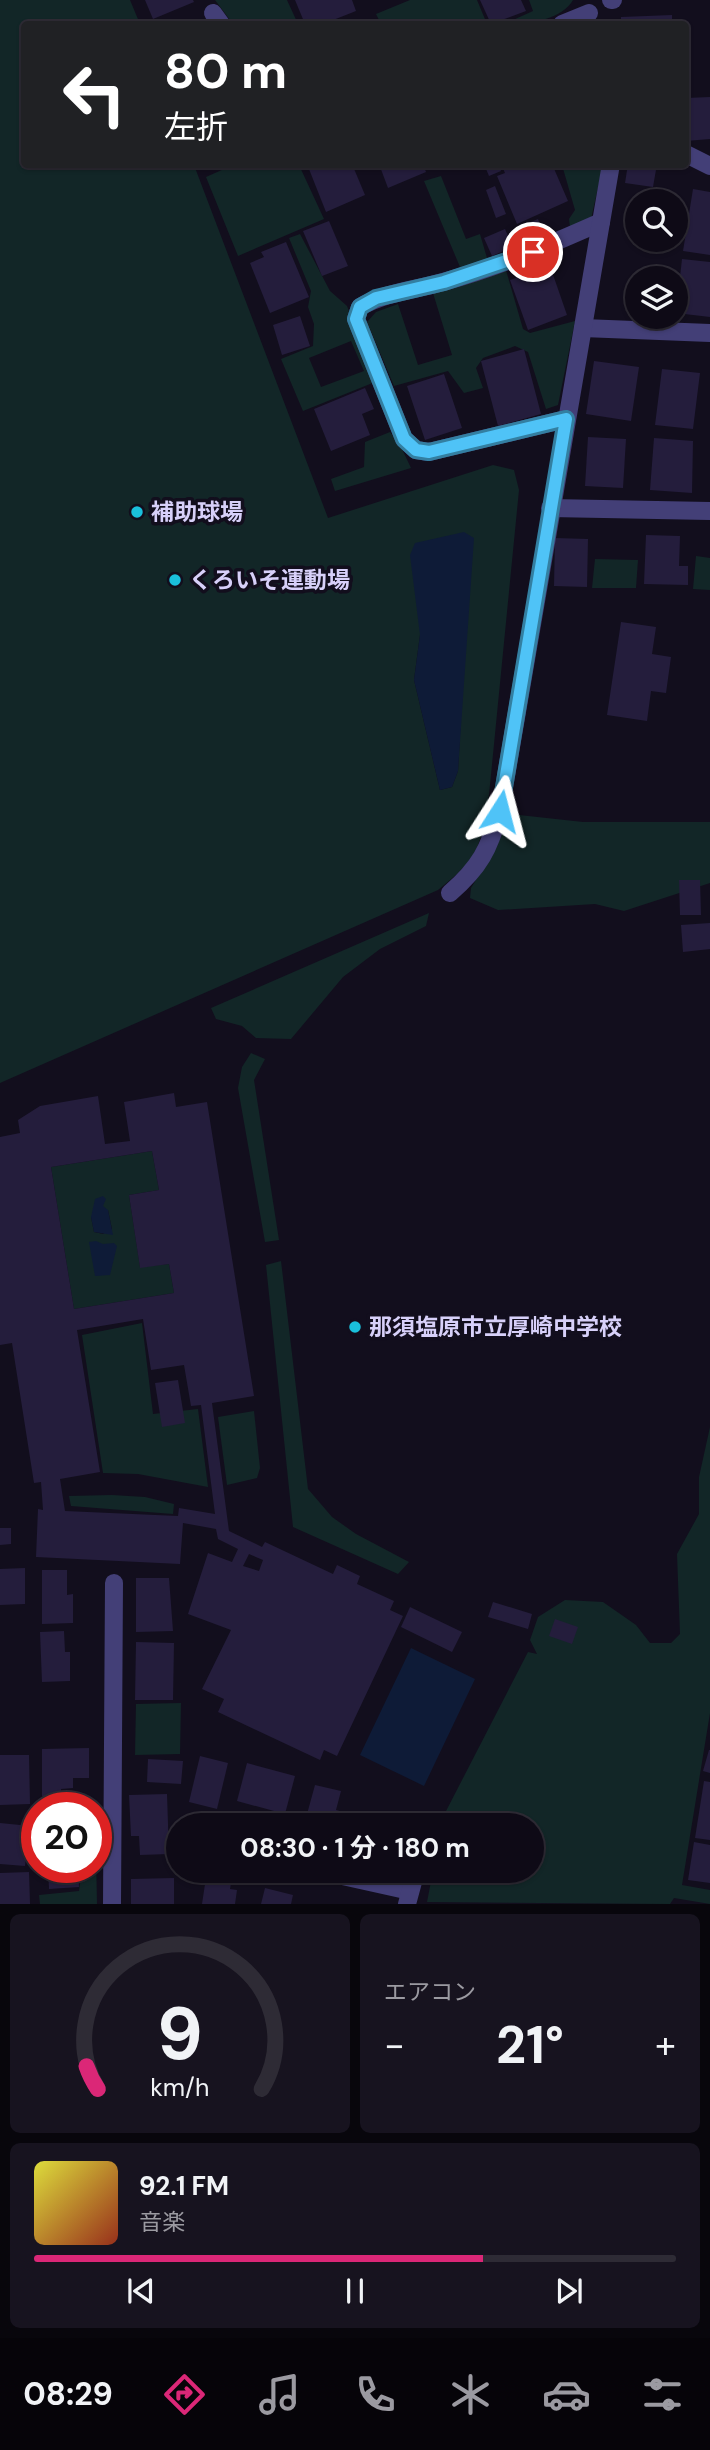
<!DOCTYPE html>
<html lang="ja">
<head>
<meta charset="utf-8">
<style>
	:root { --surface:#0e0a16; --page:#17131f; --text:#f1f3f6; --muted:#9b9aa1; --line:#2e2b35; --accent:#db2777 }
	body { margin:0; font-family:"DM Sans","Noto Sans JP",sans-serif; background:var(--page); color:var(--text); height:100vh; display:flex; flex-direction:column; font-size:26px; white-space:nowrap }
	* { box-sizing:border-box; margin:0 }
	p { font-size:23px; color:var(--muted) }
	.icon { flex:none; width:38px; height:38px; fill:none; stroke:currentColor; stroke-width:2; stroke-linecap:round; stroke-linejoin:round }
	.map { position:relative; height:1904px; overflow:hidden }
	.panel { display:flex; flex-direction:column; gap:10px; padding:10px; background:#08060c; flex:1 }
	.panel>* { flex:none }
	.hud { position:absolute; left:21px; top:21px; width:668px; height:147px; border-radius:7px; box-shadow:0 2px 5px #0004,0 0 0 2px var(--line); background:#202124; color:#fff; overflow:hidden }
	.controls { position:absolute; left:625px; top:189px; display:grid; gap:14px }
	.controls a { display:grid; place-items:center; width:63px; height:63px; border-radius:50%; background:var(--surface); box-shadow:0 2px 5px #0004,0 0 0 2px var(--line); font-size:35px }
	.speed { position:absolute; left:21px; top:1792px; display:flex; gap:14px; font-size:35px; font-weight:700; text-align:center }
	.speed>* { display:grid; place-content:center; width:91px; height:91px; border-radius:50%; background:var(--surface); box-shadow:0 2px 5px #0004,0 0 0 2px var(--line); line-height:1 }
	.speed .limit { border:10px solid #d22; background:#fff; color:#111 }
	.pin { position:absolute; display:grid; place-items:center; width:60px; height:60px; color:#fff; margin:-30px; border:4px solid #fff; border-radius:50%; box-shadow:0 2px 7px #0007 }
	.me { position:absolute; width:77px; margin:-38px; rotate:9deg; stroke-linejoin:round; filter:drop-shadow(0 0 5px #0008) }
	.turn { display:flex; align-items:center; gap:24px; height:147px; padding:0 28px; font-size:32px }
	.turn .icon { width:91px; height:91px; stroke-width:2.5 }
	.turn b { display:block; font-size:49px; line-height:60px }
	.big { font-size:52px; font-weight:700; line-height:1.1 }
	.panel .card { flex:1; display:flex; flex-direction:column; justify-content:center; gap:10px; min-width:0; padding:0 24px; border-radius:10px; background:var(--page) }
	.panel .dial { align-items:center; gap:0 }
	.dial svg { height:182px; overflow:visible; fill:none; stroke:var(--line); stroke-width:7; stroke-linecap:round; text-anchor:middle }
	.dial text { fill:var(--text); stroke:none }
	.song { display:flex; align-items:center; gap:21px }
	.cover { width:84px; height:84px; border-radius:10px; background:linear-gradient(135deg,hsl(60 70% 55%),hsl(10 70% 35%)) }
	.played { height:7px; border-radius:4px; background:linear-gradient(90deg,var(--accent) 70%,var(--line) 70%) }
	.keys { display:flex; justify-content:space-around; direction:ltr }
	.heat { display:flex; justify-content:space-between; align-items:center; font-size:38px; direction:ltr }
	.panel .tiles { flex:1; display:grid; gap:10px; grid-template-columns:1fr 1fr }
	.card:last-child { grid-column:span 2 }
	.trip { position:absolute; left:166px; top:1813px; width:378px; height:70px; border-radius:35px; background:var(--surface); box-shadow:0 2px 5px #0004,0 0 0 2px var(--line); font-weight:700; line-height:70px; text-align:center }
	.tab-bar { display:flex; height:112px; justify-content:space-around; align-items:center; background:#060409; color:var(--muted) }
	.tab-bar .icon { width:49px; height:49px }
	.tab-bar .on { color:var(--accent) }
	.tab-bar b { font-size:32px; color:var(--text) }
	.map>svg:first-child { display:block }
	.green { fill:#122627; fill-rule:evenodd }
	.water { fill:#0e1b37 }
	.building { fill:#241d3c; fill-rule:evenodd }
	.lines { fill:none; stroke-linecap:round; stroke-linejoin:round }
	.minor { stroke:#433f77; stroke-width:18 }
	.route-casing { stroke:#337fa1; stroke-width:18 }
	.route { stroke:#4fc3f7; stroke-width:12 }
	.poi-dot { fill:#1ac0dc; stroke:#120e1d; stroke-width:2.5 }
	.labels { text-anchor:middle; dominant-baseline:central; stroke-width:7; stroke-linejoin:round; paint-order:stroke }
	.poi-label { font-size:23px; font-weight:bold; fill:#d7d0f9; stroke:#120e1d; text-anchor:start }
</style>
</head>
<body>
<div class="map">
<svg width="710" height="1904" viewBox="0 0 710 1904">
	<rect width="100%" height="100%" fill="#120e1d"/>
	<g class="green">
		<path d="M 0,0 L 130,0 L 140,24 L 24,24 L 24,164 L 194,165 L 328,518 L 493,465 L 514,470 L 519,490 L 489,795 C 480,847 480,857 438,890 L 0,1083 ZM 420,635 L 461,717 L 458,771 L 452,787 L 440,790 L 414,680 Z"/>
		<polygon points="215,0 287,0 298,24 233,24"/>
		<polygon points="410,0 477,0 487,24 381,24 376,14"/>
		<path d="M 529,0 L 573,0 C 562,20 526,25 504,24 L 533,11 Z"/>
		<polygon points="279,165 299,165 324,219 238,256 206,177 233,165"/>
		<polygon points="562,165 603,165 591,219 570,227 569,219 575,210"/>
		<polygon points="441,176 466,239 480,234 487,258 460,267 424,181"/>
		<path d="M 300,234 L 330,291 L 347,306 L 375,382 L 303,411 L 281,359 L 313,346 L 314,324 L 308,307 L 311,291 L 289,238 ZM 351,341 L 364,371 L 321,387 L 309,358 Z"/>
		<polygon points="506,270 523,329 530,333 575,321 558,405 546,409 528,352 515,346 483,358 476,368 483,388 464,393 448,371 394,386 367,322 376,312 398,304 418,365 452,355 433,293"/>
		<polygon points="390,432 400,445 411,468 335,491 331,479 364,467 365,442"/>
		<polygon points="696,556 710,558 710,590 693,589"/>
		<polygon points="595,559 638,560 636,588 592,588"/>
		<polygon points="510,814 583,822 710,822 710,883 624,911 595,904 498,910 470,898 471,888 497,846"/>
		<polygon points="429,913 426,926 380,949 343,977 291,1039 256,1038 242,1026 216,1019 211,1008"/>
		<polygon points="251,1053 265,1059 254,1080 279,1240 265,1242 238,1088 242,1067"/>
		<path d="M 152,1151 L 159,1190 L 129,1195 L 140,1267 L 169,1264 L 174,1293 L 74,1309 L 51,1167 ZM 108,1210 L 112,1229 L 103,1234 L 94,1232 L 91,1217 Z"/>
		<polygon points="281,1261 308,1489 332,1517 356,1534 409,1562 398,1574 293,1527 266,1265"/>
		<polygon points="142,1323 153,1414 198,1409 208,1487 138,1474 103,1473 82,1335"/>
		<polygon points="254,1411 260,1468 257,1478 227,1485 218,1417"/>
		<polygon points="710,1427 710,1713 682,1885 710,1890 710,1904 674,1898 670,1904 427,1902 433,1871 532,1871 532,1825 442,1825 444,1815 528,1652 537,1654 530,1640 538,1617 565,1600 603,1602 636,1625 650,1643 671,1643 680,1634 677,1554 699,1514 699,1477"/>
		<polygon points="112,1495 145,1497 174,1504 173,1514 71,1506 69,1496"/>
		<polygon points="181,1703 180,1754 135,1755 136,1704"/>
		<polygon points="96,1854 97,1904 40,1904 39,1895 79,1891 82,1867 96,1867"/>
	</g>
	<g class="water">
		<polygon points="464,532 474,538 458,771 452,787 440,790 414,680 420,635 410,555 415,543"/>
		<polygon points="103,1196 106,1199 103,1206 108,1210 113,1235 94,1232 91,1217 95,1199"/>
		<polygon points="96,1241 103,1244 114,1243 117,1246 110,1275 95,1276 89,1242"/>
		<polygon points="411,1648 475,1679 424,1786 360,1755"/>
	</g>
	<g class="building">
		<polygon points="145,0 193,0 194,2 153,19"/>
		<polygon points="295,0 352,0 356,11 323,24 305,24"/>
		<polygon points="480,0 521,0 526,11 491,24"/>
		<polygon points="672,15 672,24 621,24 621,17"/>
		<polygon points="710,97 710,139 686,141 686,98"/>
		<polygon points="307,164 352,164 365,195 326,212"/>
		<polygon points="379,164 423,164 426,172 388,188"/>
		<polygon points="484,164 498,164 501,171 489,176"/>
		<polygon points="501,164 552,164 568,201 517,224 497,176 505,173"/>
		<polygon points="628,164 657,164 653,187 625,183"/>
		<polygon points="495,186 506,214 496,218 486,190"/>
		<polygon points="693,189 710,192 710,255 683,251"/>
		<polygon points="538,219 543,232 526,239 521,226"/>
		<polygon points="329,221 348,266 322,276 303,231"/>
		<polygon points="505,229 513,247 492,256 484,238"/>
		<polygon points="286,242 309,297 270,313 250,263 264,257 261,252"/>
		<polygon points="682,259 710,262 710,317 676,313"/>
		<polygon points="550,266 567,315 528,330 510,280"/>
		<polygon points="300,316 310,346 282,355 273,325"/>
		<polygon points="524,349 541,414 498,426 481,361"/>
		<polygon points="594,361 639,367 631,421 586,414"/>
		<polygon points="662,369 700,373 693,429 655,425"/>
		<polygon points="444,374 462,428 425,440 407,386"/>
		<polygon points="365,388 374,409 362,414 370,435 331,451 314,409"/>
		<polygon points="588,437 626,439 623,488 585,486"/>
		<polygon points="654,438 693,441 692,493 650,490"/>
		<polygon points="646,535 680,536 679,566 688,566 688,585 644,584"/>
		<polygon points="555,538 588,539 587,587 554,586"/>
		<polygon points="621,622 656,627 652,654 671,657 666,693 651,691 647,721 607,715"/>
		<polygon points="679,880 700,880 701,915 680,915"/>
		<polygon points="710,923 710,949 683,952 681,925"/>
		<path d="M 174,1093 L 176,1107 L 207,1102 L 254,1396 L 212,1403 L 229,1531 L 262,1547 L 265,1542 L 333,1574 L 337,1565 L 360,1576 L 357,1584 L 394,1601 L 390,1610 L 403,1616 L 337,1756 L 324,1750 L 320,1760 L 218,1712 L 224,1699 L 202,1689 L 231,1630 L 188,1614 L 208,1553 L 232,1562 L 238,1549 L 218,1539 L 216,1529 L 183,1523 L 180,1564 L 36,1557 L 38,1509 L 43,1510 L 41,1482 L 34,1483 L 12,1343 L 0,1345 L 0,1137 L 20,1133 L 18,1120 L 40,1106 L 98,1096 L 105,1144 L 130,1141 L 124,1102 ZM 152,1151 L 159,1190 L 129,1195 L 140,1268 L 169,1264 L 174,1293 L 74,1309 L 51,1167 ZM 143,1319 L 151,1370 L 184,1365 L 191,1406 L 201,1405 L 215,1514 L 179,1508 L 178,1516 L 65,1511 L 60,1479 L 100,1472 L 77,1330 ZM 249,1554 L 263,1560 L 259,1571 L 243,1566 Z"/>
		<polygon points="178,1380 185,1423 162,1427 155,1383"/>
		<polygon points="0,1528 11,1528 11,1544 0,1545"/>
		<polygon points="25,1568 25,1604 0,1605 0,1569"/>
		<polygon points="42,1570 67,1570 67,1595 73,1594 73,1623 42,1624"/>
		<polygon points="136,1578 169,1578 173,1631 136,1632"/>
		<polygon points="493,1602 532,1614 528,1629 488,1617"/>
		<polygon points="410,1607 462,1632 452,1652 401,1627"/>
		<polygon points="555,1619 578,1627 572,1644 549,1636"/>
		<polygon points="64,1631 65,1652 70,1652 70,1681 42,1682 40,1632"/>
		<polygon points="136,1642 174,1643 173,1700 135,1700"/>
		<polygon points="89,1748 89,1778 73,1778 73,1788 61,1789 61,1796 42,1796 42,1749"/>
		<polygon points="709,1750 710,1750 710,1773 703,1771"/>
		<polygon points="0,1755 29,1755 30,1804 0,1805"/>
		<polygon points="200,1756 228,1763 217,1809 189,1802"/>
		<polygon points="148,1759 183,1761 181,1784 147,1782"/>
		<polygon points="247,1763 295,1776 285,1814 237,1801"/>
		<polygon points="704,1781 710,1782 710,1840 695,1838"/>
		<polygon points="315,1785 341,1791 336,1810 351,1814 348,1825 304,1825"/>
		<polygon points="167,1794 169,1854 140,1855 139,1836 131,1836 129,1795"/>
		<polygon points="0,1823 30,1826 25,1866 0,1864"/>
		<polygon points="694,1842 710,1845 710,1883 688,1880"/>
		<polygon points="48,1867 78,1867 79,1887 49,1889"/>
		<polygon points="207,1871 233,1871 230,1889 237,1890 235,1904 202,1904"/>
		<polygon points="29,1872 30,1904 0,1904 0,1873"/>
		<polygon points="174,1878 174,1904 131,1904 131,1879"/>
		<polygon points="265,1888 293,1895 291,1904 261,1904"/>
	</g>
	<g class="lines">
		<g class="minor">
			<polyline points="611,0 613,0"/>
			<polyline points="213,13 221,24"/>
			<polyline points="562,24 589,13"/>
			<polyline points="686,154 710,166"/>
			<polyline points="583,328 710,333"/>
			<path d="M 566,419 L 429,452 L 416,450 L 404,439 L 356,319 L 360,307 C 386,292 415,290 443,282 C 498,267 549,245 601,222"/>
			<polyline points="550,508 710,511"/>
			<path d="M 450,893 C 480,867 489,849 500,811 L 611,164"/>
			<polyline points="320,1871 410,1891"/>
			<polyline points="112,1904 114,1583"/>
			<polyline points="407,1904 416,1871"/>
		</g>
	</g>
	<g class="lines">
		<g class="route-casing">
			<polyline id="route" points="500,811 566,419 429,452 416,450 404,439 356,319 360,307 376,298 444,282 533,252"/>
		</g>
		<use href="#route" class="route"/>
	</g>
	<g class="poi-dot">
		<circle cx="137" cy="512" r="7"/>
		<circle cx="175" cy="580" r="7"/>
		<circle cx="355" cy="1327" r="7"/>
	</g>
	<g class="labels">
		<g class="poi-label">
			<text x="151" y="512">補助球場</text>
			<text x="189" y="580">くろいそ運動場</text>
			<text x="369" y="1327">那須塩原市立厚崎中学校</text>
		</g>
	</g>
</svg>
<div class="controls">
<a><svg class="icon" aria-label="search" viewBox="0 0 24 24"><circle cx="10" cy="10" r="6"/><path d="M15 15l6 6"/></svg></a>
<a><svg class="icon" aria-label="layers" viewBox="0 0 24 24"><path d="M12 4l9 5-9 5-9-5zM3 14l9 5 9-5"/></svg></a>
</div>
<div class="speed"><div class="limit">20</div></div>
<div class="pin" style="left:533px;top:252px;background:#d93025"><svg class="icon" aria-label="arrive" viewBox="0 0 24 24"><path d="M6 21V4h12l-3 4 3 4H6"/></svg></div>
<svg class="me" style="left:500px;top:811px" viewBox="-20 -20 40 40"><path d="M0-17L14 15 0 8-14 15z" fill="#4fc3f7" stroke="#fff" stroke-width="4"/></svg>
<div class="trip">08:30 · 1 分 · 180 m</div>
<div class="hud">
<div class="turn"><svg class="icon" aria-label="left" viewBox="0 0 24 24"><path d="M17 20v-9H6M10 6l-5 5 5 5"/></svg><div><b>80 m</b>左折</div></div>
</div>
</div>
<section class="panel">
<div class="tiles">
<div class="card dial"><svg viewBox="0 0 100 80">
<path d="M14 69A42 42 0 1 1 86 69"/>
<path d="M14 69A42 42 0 0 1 9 59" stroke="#db2777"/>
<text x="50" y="56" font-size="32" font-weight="700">9</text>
<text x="50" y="72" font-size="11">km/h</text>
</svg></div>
<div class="card"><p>エアコン</p>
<div class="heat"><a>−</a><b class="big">21°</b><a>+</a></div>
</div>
<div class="card">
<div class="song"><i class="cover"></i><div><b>92.1 FM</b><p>音楽</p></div></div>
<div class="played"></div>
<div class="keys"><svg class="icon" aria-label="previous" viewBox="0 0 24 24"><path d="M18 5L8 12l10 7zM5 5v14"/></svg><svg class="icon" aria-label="pause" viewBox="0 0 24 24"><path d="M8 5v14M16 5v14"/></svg><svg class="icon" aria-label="next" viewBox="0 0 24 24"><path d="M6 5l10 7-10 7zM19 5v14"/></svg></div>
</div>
</div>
</section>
<nav class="tab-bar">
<b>08:29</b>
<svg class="icon on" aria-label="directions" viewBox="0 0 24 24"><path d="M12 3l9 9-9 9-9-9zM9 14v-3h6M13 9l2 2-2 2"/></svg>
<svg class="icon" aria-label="music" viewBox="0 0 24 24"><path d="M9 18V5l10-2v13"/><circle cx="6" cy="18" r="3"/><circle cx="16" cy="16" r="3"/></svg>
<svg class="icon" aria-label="phone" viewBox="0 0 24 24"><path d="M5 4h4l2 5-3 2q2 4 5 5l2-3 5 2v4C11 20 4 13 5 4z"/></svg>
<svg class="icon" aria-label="climate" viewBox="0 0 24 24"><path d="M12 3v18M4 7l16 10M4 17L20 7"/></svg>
<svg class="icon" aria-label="car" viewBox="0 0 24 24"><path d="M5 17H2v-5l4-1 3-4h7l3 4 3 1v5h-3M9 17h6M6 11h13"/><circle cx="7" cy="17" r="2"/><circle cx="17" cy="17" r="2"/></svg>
<svg class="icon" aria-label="filters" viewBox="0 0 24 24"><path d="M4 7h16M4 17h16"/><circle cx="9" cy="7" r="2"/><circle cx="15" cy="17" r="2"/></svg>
</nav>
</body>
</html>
